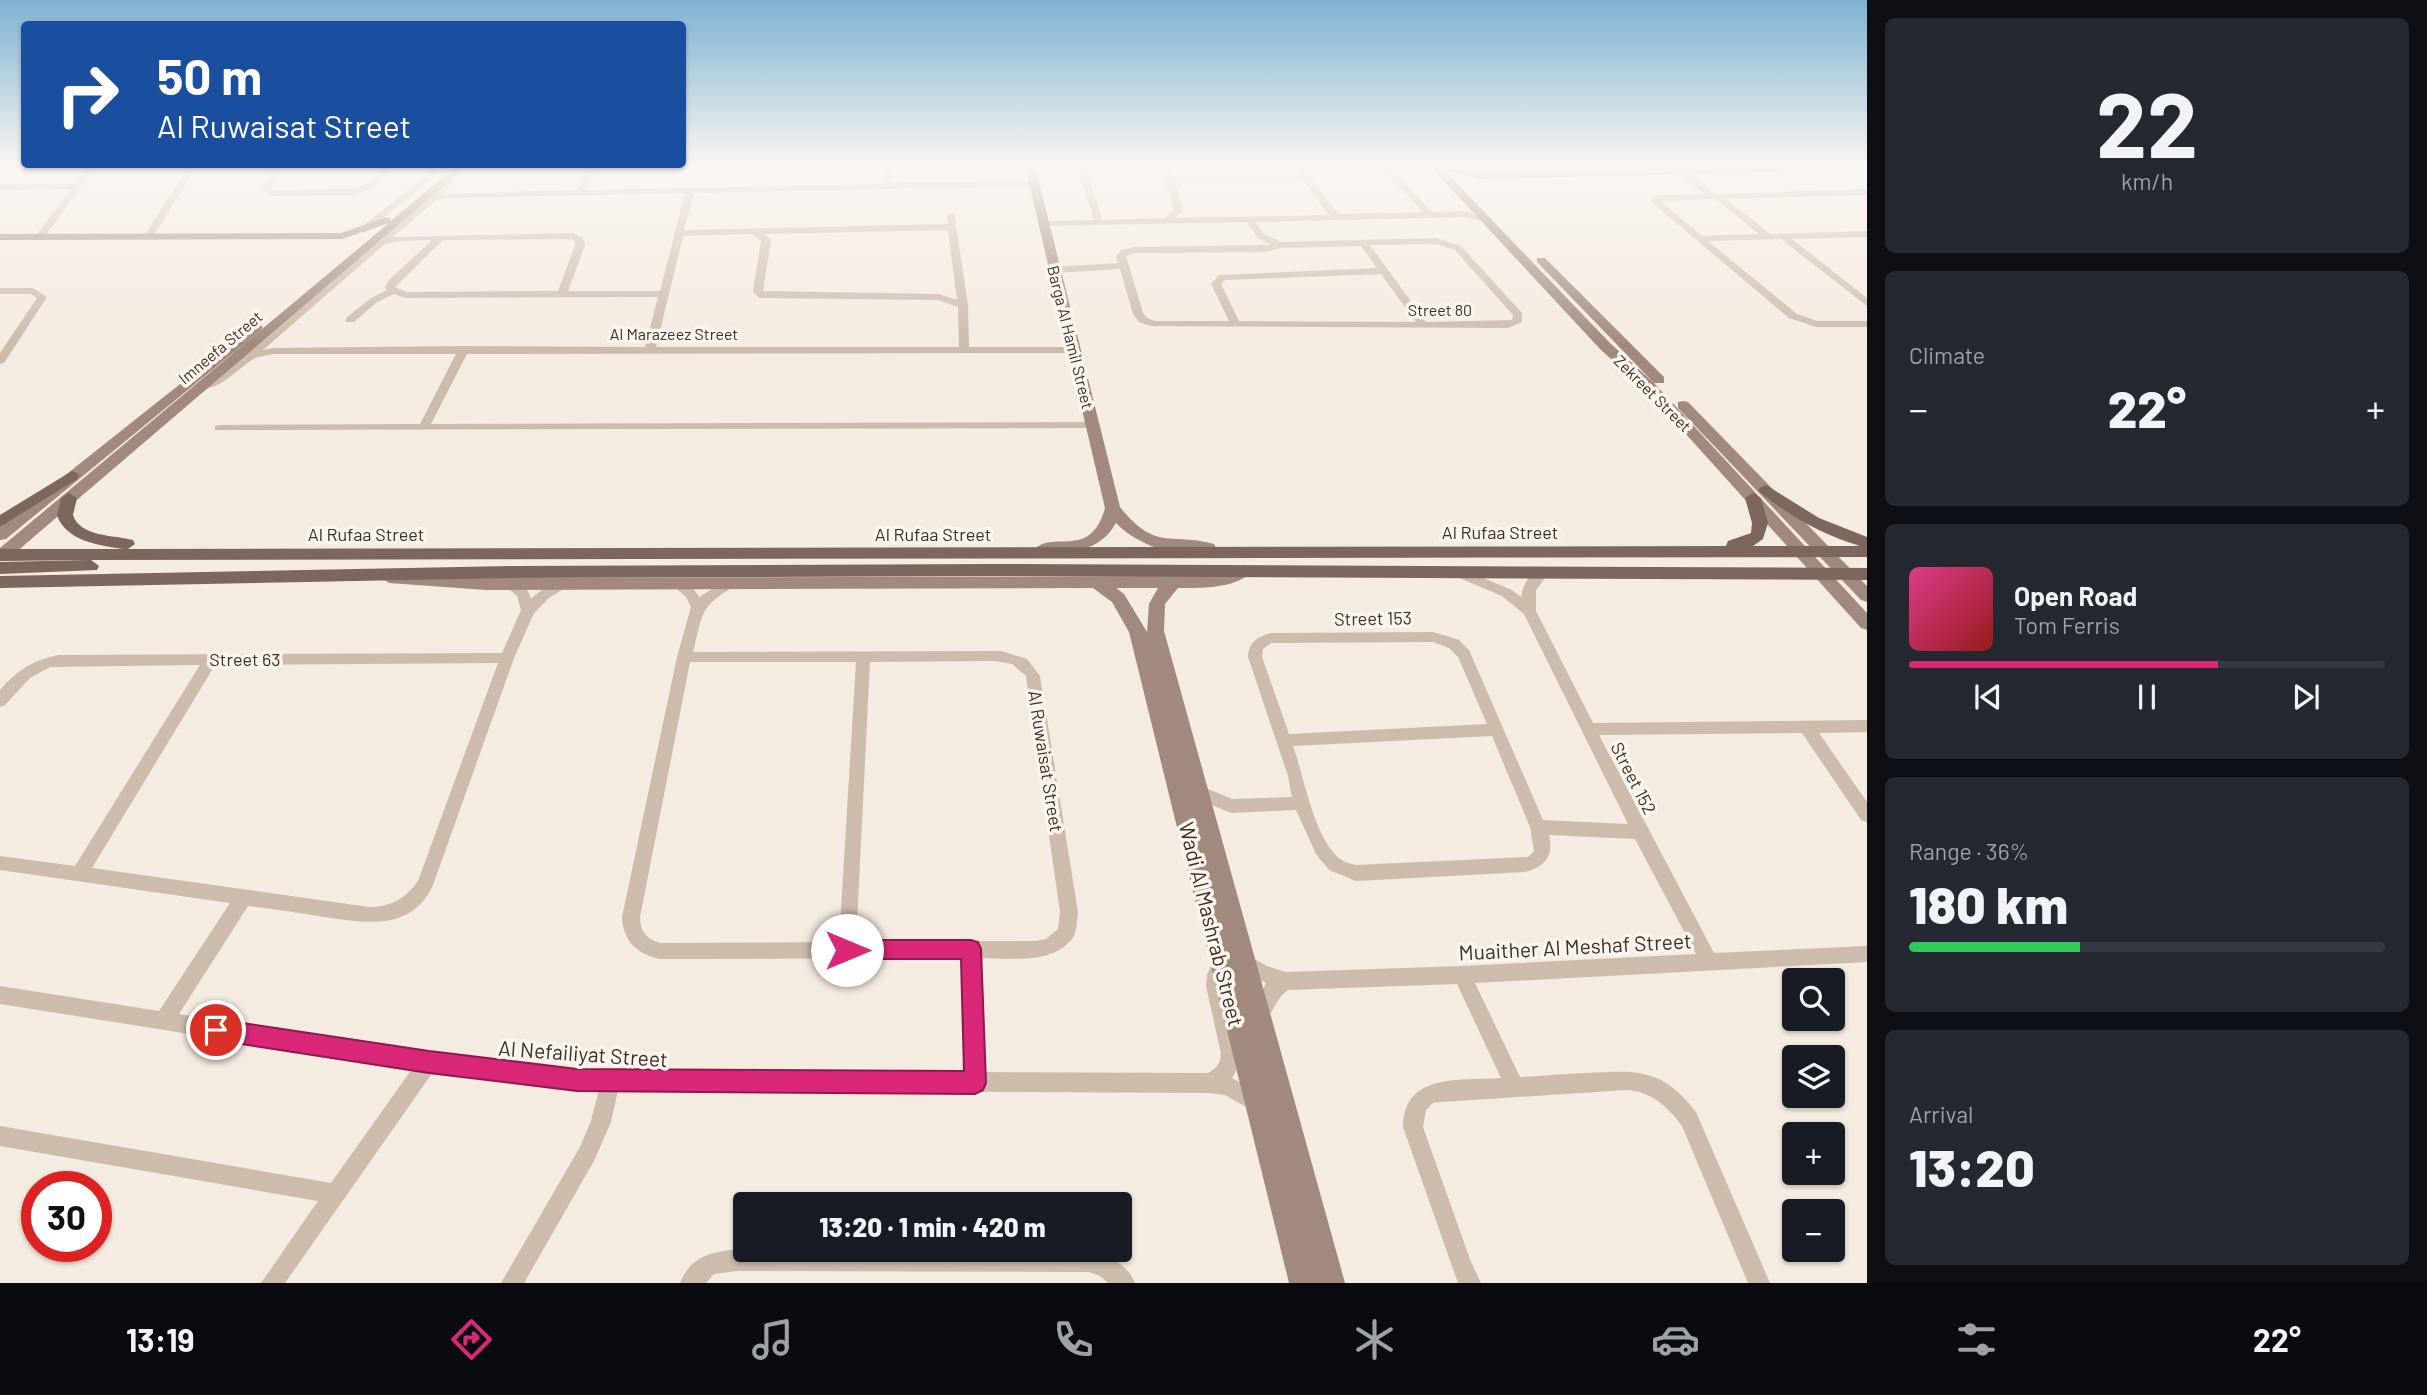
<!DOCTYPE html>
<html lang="en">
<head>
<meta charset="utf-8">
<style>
	:root { --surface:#171b24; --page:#242831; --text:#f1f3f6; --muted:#9ea1a6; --line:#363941; --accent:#db2777 }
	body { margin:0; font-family:Barlow,sans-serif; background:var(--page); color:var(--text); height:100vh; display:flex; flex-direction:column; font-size:26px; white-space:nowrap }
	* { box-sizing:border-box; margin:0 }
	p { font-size:23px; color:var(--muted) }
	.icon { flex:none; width:38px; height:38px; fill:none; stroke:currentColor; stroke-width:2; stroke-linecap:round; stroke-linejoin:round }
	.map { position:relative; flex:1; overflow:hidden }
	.panel { display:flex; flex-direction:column; gap:18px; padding:18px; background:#0d0f14; width:560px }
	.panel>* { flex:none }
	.top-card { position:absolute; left:21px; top:21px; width:665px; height:147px; border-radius:7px; box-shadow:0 2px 5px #0004; background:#1a4fa0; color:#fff; overflow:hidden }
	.buttons { position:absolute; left:1782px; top:968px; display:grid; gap:14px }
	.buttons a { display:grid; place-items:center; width:63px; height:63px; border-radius:7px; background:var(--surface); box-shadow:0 2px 5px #0004; font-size:35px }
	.speed { position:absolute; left:21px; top:1171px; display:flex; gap:14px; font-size:35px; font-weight:700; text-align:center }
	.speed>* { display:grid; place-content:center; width:91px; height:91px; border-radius:50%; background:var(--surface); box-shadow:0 2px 5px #0004; line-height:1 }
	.speed .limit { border:10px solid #d22; background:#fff; color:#111 }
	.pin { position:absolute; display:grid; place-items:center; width:60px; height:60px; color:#fff; margin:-30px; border:4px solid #fff; border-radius:50%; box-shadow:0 2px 7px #0007 }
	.me { position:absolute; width:77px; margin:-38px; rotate:90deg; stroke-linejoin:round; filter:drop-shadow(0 0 5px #0008) }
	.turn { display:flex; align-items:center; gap:24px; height:147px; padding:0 21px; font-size:32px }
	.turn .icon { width:91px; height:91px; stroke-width:2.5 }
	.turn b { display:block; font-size:49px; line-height:60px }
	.big { font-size:52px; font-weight:800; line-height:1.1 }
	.panel .card { flex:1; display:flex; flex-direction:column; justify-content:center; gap:10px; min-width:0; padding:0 24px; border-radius:10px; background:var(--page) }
	.panel .dial { align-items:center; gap:0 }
	.dial b { font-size:91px; line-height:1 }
	.song { display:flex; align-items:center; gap:21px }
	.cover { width:84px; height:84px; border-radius:10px; background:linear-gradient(135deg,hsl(330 70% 55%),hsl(0 70% 35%)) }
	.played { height:7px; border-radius:4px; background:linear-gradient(90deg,var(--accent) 65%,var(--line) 65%) }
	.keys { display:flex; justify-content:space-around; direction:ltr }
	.heat { display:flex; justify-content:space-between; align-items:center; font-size:38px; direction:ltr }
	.charge { height:10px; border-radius:5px; background:linear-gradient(90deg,#34c759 36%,var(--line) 0) }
	.trip { position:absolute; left:733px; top:1192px; width:399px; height:70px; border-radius:7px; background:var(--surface); box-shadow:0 2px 5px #0004; font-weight:800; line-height:70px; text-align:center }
	.menu { display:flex; height:112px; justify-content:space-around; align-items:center; background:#090b0e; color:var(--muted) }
	.menu .icon { width:49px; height:49px }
	.menu .selected { color:var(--accent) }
	.menu b { font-size:32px; color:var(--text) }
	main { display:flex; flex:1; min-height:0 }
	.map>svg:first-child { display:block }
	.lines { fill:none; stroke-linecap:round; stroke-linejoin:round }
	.street { fill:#cdbbac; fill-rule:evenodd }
	.secondary { fill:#a18a7d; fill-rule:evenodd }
	.primary { fill:#7d675c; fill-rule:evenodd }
	.route { fill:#db2777; stroke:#8e194d; stroke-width:2 }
	.labels { text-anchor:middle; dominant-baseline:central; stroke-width:7; stroke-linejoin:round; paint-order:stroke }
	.far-street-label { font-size:16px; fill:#3b302b; stroke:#fbf5ee }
	.street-label { font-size:18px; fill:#3b302b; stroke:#fbf5ee }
	.near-street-label { font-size:21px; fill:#3b302b; stroke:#fbf5ee }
</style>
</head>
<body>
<main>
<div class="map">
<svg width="1867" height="1283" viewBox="0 0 1867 1283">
	<rect width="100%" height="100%" fill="#f4ebe1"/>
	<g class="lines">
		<g class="street">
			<polygon points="88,166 96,166 43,239 35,237 71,189 0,190 0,184 75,184"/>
			<polygon points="189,166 197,166 152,238 146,238 144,236"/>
			<polygon points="275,166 283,166 270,188 273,190 355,189 366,184 389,166 397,166 372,188 356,195 271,196 262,188"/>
			<polygon points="439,166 447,166 366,232 360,232 360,228"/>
			<path d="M 588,166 L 596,166 L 586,190 L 883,184 L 883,166 L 891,166 L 891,183 L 1038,181 L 1038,185 L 1035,186 L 694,193 L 684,230 L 948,224 L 947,215 L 954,213 L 968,305 L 969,347 L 1075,347 L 1080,350 L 1075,353 L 467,354 L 431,424 L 1094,422 L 1100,425 L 1094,428 L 215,430 L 215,426 L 219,425 L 420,424 L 456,354 L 273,354 C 266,356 257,356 252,360 C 236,370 219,391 199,389 L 198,387 L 227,370 L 438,189 L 446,182 L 445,175 L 451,175 L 454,182 L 443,194 L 578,190 ZM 685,193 L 660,291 L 568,291 L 585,245 L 583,238 L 573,233 L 393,237 L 436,200 L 449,198 ZM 948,230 L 957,300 L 939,294 L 763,291 L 771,240 L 764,234 ZM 752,234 L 761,241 L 753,292 L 759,298 L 938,300 L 958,307 L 959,347 L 656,347 L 683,236 ZM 571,239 L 575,241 L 575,245 L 558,291 L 406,292 L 395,287 L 443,240 ZM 432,240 L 389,280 L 385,287 L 387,290 L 371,298 L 346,318 L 346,322 L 354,322 L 377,302 L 394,294 L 405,298 L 658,297 L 645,347 L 464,346 L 273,348 L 263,350 L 385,244 L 402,241 Z"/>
			<path d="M 1077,166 L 1085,166 L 1102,220 L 1165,218 L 1174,209 L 1161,166 L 1169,166 L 1173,178 L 1300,176 L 1293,166 L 1301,166 L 1338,214 L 1423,212 L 1380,166 L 1388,166 L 1432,212 L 1464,211 L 1493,220 L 1489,223 L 1464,217 L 1255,222 L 1264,234 L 1281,242 L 1437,238 L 1461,246 L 1522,313 L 1522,322 L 1508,328 L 1150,326 L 1139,322 L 1133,314 L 1120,269 L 1055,273 L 1050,270 L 1055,267 L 1118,263 L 1116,256 L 1122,250 L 1135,247 L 1271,245 L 1258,238 L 1247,222 L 1040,226 L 1039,224 L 1043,221 L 1094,220 ZM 1304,181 L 1329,215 L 1175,218 L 1183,210 L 1175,183 ZM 1436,244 L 1455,250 L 1513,315 L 1512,320 L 1426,322 L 1370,245 ZM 1361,246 L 1377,268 L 1219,275 L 1211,284 L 1229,321 L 1155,321 L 1147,318 L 1143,313 L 1126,256 L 1135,253 L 1267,252 L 1280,248 ZM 1381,274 L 1416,322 L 1239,321 L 1221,284 L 1225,280 Z"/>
			<polygon points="1552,166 1560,166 1570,174 1563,176"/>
			<path d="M 1678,169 L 1684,169 L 1714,193 L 1720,194 L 1867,189 L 1867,195 L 1726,199 L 1770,234 L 1867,231 L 1867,237 L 1792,239 L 1867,298 L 1867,306 L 1781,239 L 1708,241 L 1797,314 L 1817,321 L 1867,321 L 1867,327 L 1816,327 L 1789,318 L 1650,201 L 1659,195 L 1705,194 L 1678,173 ZM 1716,199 L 1759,234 L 1702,236 L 1660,201 Z"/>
			<polygon points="0,288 33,288 47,297 4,363 0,364 0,353 37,298 31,294 0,294"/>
			<path d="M 1462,569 L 1512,590 L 1521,597 C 1523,585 1529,573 1541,569 L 1546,571 L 1548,574 L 1536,590 L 1536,611 L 1593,723 L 1867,720 L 1867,732 L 1819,733 L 1867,802 L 1867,822 L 1861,820 L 1802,733 L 1599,735 L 1714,953 L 1867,946 L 1867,962 L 1475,983 L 1520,1077 C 1542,1076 1564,1074 1586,1073 C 1636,1070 1663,1068 1696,1112 L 1770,1283 L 1748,1283 L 1682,1126 C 1667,1106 1652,1092 1627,1090 L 1441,1102 L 1433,1103 L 1426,1110 L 1423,1127 L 1471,1262 L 1481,1283 L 1458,1283 L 1403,1127 C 1404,1072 1461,1081 1501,1078 L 1457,984 L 1288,990 C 1274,999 1273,1018 1259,1024 L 1252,1021 L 1250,1015 L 1266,983 L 1239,969 L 1236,963 L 1239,957 L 1245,954 L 1267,966 L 1286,972 L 1462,966 L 1696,954 L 1635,839 L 1549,835 C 1554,856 1545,867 1525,872 L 1356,881 L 1329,870 L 1316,854 L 1296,810 L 1231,813 L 1193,797 L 1191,792 L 1193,787 L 1199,785 L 1232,799 L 1292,797 L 1288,776 L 1248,657 C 1249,642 1257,637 1271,633 L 1433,632 L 1459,640 L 1469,650 L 1543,820 L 1628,824 L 1524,614 L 1502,596 L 1457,577 L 1455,574 ZM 1433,642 L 1449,648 L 1458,657 L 1487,724 L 1289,734 L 1262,657 L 1263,649 L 1271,643 ZM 1492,736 L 1530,827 L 1534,851 L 1528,857 L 1356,865 C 1351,864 1344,862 1340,859 C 1314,839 1304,776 1293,746 Z"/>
			<path d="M 510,579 L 528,591 L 531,599 C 541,590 556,578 569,581 L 571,584 L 549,598 L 534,613 L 514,658 L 433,885 C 411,934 360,922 318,916 C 295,912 271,909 248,906 L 179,1014 L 429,1052 L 577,1070 L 965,1072 L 962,958 L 660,959 C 637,954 623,941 622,917 L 677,657 L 691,607 L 686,597 L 671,584 L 673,581 C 684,578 694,588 699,597 L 728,579 L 733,581 L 735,584 L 733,587 C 698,608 703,615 693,652 L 1001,651 L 1027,659 L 1040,676 L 1078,912 C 1077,920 1077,933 1072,939 C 1051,965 1009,958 980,958 L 984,1072 L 1208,1073 C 1217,1068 1220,1064 1221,1054 L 1206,986 L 1207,975 L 1214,959 L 1220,956 L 1226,959 C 1230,968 1223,976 1224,986 C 1227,1017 1252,1048 1232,1078 L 1264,1096 L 1267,1103 L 1264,1110 L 1257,1113 L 1225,1095 L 1210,1093 L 618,1090 L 611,1122 L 594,1161 L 524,1283 L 501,1283 L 580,1147 L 591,1121 L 599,1090 L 577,1090 L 433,1072 L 285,1283 L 261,1283 L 318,1201 L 0,1146 L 0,1126 L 331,1183 L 412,1069 L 0,1004 L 0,986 L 159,1011 L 230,903 L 0,870 L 0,856 L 75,866 L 200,665 L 50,667 L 30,678 L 5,705 L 0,707 L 0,690 C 16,671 33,660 58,655 L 502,653 L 521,610 L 517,596 L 503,584 ZM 995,661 L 1012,664 L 1026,676 L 1060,912 L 1058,929 L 1046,939 L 1035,941 L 856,942 L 870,662 ZM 690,662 L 856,662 L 839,942 L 660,943 C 646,939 640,931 640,917 ZM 498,663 L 418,881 C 405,899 391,907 369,907 L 92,868 L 215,665 Z"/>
			<path d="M 737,1249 L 1089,1250 C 1108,1256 1127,1263 1135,1283 L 1108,1283 L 1100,1276 L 1089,1272 L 737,1271 L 714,1274 L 706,1283 L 680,1283 C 692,1255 710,1253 737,1249 Z"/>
		</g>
		<g class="secondary">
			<polygon points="456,166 467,166 8,559 0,560 0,548 389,223 342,239 0,240 0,234 341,233 386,217 390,218 391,221"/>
			<path d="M 1025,166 L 1035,166 L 1120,507 C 1156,552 1170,532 1214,544 L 1216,548 L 1214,552 C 1182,561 1138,546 1116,523 C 1100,552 1071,552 1041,557 L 1033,551 C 1052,528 1090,562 1105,508 Z"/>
			<polygon points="1430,166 1440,166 1611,344 1654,383 1537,262 1537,258 1545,258 1664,377 1664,383 1654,383 1867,613 1867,630 1861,628 1647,391 1601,350"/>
			<polygon points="1446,166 1479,173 1867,166 1867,170 1479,179 1446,170"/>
			<polygon points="257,323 263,327 261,330 6,539 0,540 0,527"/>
			<polygon points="1683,401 1688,402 1867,586 1867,602 1861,600 1678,408 1678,402"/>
			<path d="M 1244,565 L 1252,571 C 1237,589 1200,588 1178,588 L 1165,604 L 1164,631 L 1345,1283 L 1317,1283 L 1166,704 L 1317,1283 L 1289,1283 L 1129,632 L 1112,602 L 1093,588 L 486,590 L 389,583 L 381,577 L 389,571 L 486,578 L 1197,576 L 1218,574 ZM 1116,588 L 1158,588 L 1149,604 L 1147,632 L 1124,594 Z"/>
		</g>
		<g class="primary">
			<polygon points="72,471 77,473 79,476 77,479 0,527 0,515"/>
			<path d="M 1766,485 L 1819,518 L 1867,537 L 1867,557 L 91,560 L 99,566 L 97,570 L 0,574 L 0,562 L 89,560 L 0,561 L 0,549 L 124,549 C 101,546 65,541 57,515 L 61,498 L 69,493 L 77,498 L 73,515 C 80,537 114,535 133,540 L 135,544 L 128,549 L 1726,546 L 1728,541 L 1751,533 L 1752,523 L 1745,498 L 1753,493 L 1761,498 L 1768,523 L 1763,539 L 1753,546 L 1860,546 C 1823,535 1791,517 1761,493 L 1758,490 L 1761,487 Z"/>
			<polygon points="991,564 1867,568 1867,580 991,576 514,578 0,588 0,576 514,566"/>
		</g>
	</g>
	<linearGradient id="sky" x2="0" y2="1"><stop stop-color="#7eb2d2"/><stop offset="0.48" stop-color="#faf6f2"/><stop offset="1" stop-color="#faf6f2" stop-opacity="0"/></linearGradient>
	<rect width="1867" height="345" fill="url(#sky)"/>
	<polygon class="route" points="847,940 971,940 978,942 981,949 986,1083 983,1090 975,1094 577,1091 429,1073 216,1040 209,1037 206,1030 209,1022 216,1019 429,1051 577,1069 964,1071 961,959 847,959 840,956 837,950 840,943"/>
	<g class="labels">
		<g class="far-street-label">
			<text x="1440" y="309">Street 80</text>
			<text x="674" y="333">Al Marazeez Street</text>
			<text transform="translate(1071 337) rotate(76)">Barga Al Hamil Street</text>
			<text transform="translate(220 347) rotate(-40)">Imneefa Street</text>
			<text transform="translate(1653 393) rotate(45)">Zekreet Street</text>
		</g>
		<g class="street-label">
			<text x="1500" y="532">Al Rufaa Street</text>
			<text x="366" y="534">Al Rufaa Street</text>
			<text x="933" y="534">Al Rufaa Street</text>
			<text transform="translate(1373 618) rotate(-1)">Street 153</text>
			<text x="245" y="659">Street 63</text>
			<text transform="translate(1046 761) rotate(81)">Al Ruwaisat Street</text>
			<text transform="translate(1634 778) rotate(63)">Street 152</text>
		</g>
		<g class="near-street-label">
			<text transform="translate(1212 924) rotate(76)">Wadi Al Mashrab Street</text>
			<text transform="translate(1575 946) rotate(-3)">Muaither Al Meshaf Street</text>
			<text transform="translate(583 1053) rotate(4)">Al Nefailiyat Street</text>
		</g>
	</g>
</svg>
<div class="buttons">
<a><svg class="icon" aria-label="search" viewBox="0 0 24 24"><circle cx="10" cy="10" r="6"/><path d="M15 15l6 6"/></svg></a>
<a><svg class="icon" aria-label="layers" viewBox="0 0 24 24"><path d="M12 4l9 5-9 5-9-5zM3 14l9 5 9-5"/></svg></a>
<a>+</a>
<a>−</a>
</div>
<div class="speed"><div class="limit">30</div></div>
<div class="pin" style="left:216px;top:1030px;background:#d93025"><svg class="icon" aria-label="arrive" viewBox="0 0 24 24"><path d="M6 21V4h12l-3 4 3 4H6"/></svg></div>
<svg class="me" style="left:847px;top:950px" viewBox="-20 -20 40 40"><circle r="19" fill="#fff"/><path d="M0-13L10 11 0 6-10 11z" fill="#db2777"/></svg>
<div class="trip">13:20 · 1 min · 420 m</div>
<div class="top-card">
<div class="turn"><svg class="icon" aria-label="right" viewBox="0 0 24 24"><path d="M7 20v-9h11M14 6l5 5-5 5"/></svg><div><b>50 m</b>Al Ruwaisat Street</div></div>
</div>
</div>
<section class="panel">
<div class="card dial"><b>22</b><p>km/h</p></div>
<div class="card"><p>Climate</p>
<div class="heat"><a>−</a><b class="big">22°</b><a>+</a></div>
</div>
<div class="card">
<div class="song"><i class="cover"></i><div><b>Open Road</b><p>Tom Ferris</p></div></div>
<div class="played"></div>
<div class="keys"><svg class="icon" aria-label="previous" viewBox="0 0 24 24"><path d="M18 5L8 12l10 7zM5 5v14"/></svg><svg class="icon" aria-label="pause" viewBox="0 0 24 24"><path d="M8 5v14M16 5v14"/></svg><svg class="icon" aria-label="next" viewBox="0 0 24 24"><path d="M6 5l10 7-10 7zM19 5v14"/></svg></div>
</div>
<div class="card"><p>Range · 36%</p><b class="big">180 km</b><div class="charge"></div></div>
<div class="card"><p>Arrival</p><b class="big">13:20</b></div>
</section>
</main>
<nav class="menu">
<b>13:19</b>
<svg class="icon selected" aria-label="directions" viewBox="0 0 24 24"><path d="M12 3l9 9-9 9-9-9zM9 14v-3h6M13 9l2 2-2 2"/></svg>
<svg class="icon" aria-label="music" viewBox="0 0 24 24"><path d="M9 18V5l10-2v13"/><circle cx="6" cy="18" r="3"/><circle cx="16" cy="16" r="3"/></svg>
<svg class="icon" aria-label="phone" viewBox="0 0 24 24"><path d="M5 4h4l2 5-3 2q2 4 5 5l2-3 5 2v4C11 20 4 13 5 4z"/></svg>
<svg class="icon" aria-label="climate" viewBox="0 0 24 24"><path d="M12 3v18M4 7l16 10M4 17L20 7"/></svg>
<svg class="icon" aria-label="car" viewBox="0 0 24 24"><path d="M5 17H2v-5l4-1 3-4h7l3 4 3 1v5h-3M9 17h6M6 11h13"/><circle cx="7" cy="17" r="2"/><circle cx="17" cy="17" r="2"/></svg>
<svg class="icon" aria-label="filters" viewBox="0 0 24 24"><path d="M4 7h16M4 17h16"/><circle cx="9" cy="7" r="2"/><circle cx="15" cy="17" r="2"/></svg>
<b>22°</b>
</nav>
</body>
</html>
